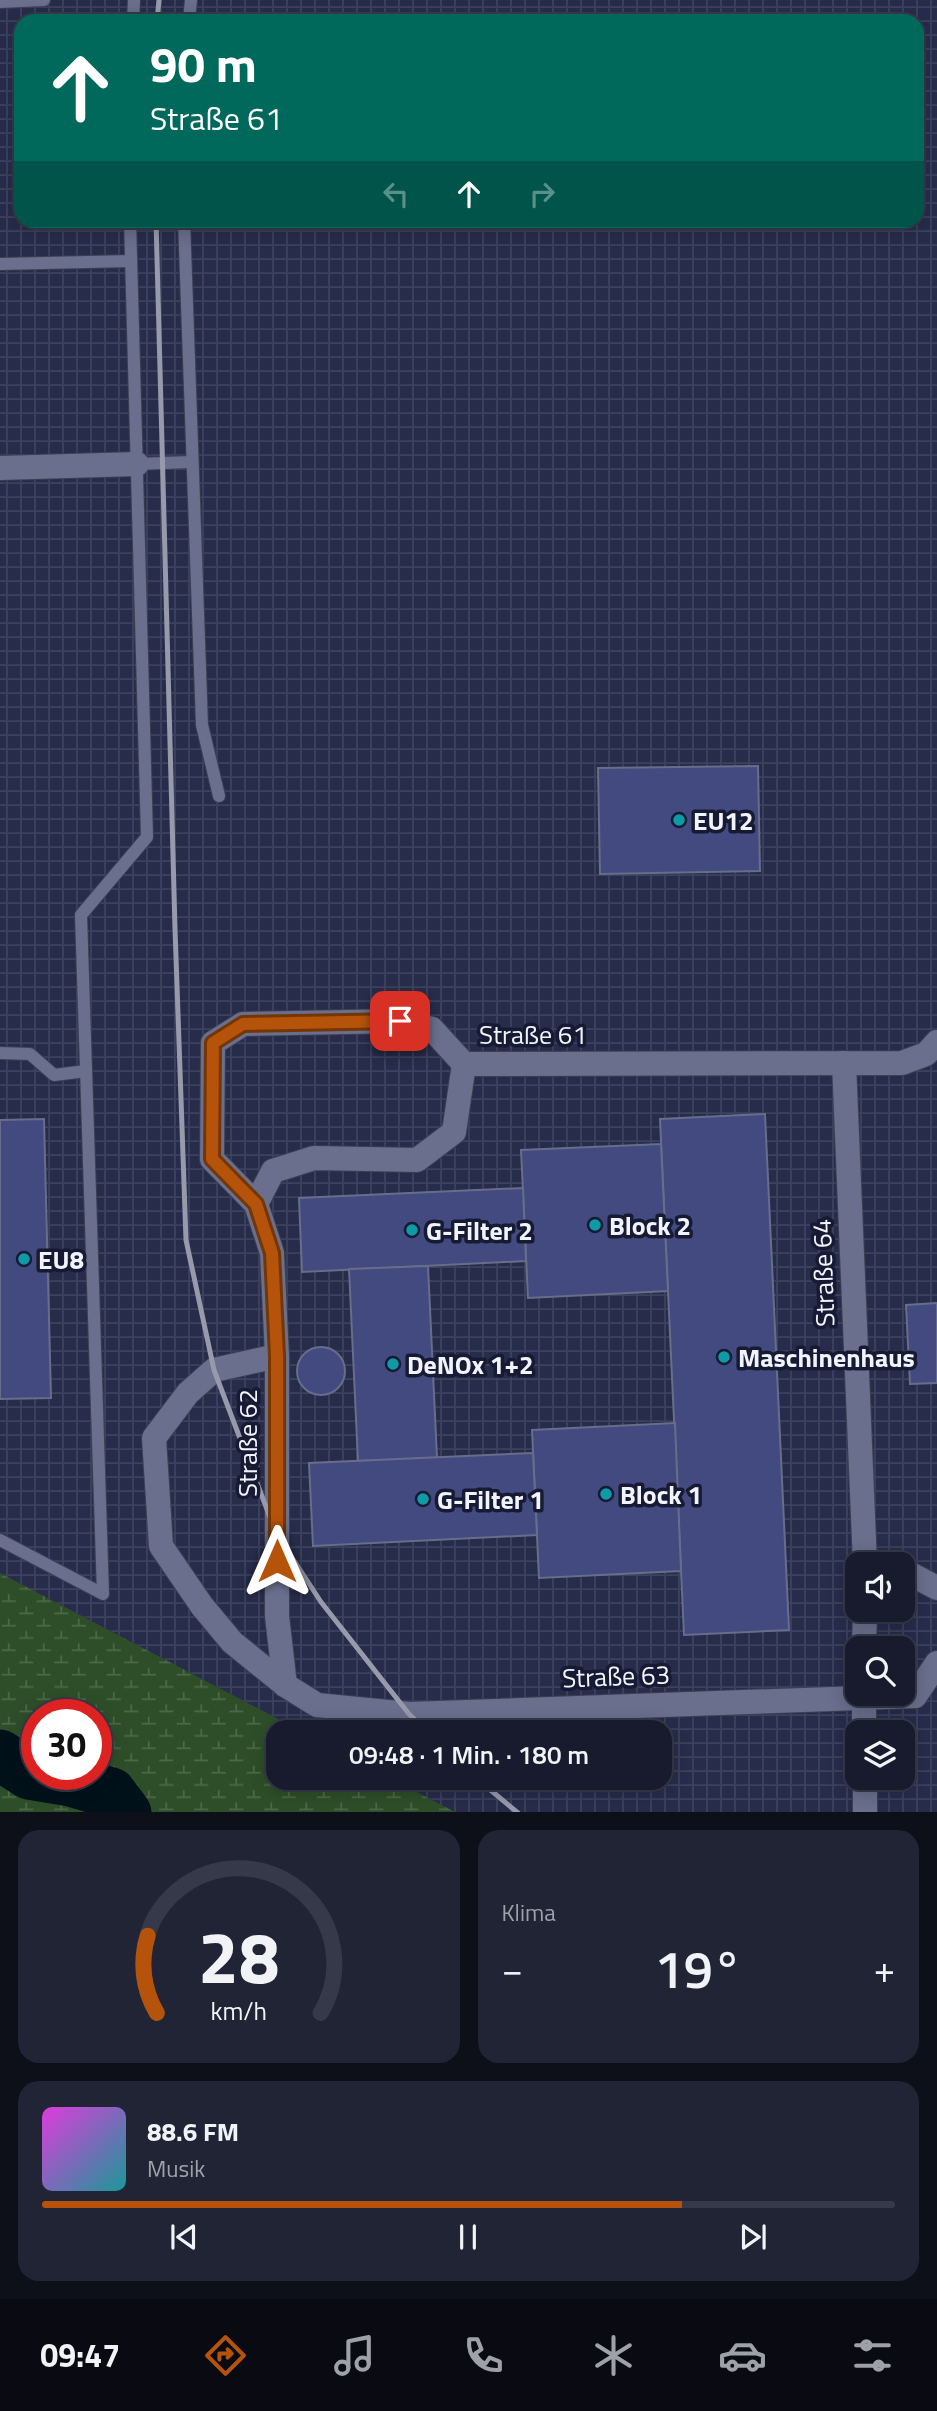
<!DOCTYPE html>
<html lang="de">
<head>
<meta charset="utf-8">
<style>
	:root { --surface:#181b2d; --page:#212435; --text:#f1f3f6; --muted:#9fa1aa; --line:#363949; --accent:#b45309 }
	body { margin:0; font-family:"Titillium Web",sans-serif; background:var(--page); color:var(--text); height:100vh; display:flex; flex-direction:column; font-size:26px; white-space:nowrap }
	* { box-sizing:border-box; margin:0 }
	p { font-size:23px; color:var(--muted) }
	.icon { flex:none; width:38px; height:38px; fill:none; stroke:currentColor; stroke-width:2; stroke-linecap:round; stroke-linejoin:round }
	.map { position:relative; height:1812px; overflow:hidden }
	.sheet { display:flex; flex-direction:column; gap:18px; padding:18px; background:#0d0f19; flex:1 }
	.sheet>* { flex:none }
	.top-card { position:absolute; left:14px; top:14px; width:910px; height:214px; border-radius:21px; box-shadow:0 4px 18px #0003,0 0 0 2px var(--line); background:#00695c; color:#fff; overflow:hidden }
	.tools { position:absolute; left:845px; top:1552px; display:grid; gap:14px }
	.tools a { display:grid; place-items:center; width:70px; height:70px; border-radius:14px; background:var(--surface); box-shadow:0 4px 18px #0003,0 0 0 2px var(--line); font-size:35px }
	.speed { position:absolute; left:21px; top:1699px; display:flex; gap:14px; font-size:35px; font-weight:700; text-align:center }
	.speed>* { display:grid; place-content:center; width:91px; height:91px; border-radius:50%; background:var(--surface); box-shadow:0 4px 18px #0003,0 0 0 2px var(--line); line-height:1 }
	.speed .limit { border:10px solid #d22; background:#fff; color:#111 }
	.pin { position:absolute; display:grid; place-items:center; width:60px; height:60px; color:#fff; margin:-30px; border-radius:14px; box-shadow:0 4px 10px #0006 }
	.me { position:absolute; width:77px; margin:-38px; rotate:0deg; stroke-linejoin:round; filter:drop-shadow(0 0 5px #0008) }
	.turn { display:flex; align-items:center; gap:24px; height:147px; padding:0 21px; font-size:32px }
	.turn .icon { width:91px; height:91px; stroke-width:2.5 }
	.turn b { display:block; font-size:49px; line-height:60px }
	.lanes { display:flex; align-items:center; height:66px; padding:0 21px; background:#0003; justify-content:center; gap:35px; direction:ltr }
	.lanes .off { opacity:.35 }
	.big { font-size:52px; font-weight:600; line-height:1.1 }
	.sheet .widget { flex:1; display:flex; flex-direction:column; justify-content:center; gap:10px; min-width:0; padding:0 24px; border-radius:21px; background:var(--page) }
	.sheet .dial { align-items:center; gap:0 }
	.dial svg { height:182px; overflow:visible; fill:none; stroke:var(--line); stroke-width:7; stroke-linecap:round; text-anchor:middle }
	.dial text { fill:var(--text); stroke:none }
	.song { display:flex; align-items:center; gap:21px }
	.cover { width:84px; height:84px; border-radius:10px; background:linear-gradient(135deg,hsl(300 70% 55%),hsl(180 70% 35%)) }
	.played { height:7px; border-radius:4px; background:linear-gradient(90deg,var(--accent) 75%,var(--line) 75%) }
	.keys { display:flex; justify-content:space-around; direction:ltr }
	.heat { display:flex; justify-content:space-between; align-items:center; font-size:38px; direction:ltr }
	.sheet .tiles { flex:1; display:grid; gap:18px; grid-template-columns:1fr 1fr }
	.widget:last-child { grid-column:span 2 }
	.trip { position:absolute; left:266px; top:1720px; width:406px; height:70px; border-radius:21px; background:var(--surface); box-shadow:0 4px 18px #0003,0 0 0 2px var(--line); font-weight:600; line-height:70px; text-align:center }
	.dock { display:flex; height:112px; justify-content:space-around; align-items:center; background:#0a0b12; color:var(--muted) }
	.dock .icon { width:49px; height:49px }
	.dock .current { color:var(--accent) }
	.dock b { font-size:32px; color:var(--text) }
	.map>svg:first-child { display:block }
	.industrial { fill:url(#industrial-grid); fill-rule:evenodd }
	.wetland { fill:url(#wetland-marsh); fill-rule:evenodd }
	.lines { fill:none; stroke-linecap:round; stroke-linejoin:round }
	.river { stroke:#00111a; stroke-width:51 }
	.building { fill:#424a80; stroke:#676d8a; stroke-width:2 }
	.service-casing { stroke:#3d3f52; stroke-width:14 }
	.minor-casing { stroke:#3d3f52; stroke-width:26 }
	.service { stroke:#696f8c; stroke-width:12 }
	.minor { stroke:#696f8c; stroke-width:24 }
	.rail { stroke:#969aaa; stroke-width:5 }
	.route-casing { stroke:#753606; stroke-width:18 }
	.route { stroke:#b45309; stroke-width:12 }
	.culture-dot { fill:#0f9aa8; stroke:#161a32; stroke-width:2.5 }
	.labels { text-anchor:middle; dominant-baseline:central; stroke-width:7; stroke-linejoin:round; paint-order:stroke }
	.poi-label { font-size:26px; font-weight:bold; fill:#f1f4fe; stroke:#161a32; text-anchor:start }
	.street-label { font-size:26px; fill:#f1f4fe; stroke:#161a32 }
</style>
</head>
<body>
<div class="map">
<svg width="937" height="1813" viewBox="0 0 937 1813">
	<defs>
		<pattern id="industrial-grid" width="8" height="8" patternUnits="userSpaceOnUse" patternTransform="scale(1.75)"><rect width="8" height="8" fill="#272c4b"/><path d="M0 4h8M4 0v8" fill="none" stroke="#3c415d"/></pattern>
		<pattern id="wetland-marsh" width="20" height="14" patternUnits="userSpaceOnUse" patternTransform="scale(1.75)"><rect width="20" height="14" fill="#2e4e29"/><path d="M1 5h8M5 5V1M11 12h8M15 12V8" fill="none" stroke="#4d6849"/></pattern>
	</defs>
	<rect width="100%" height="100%" fill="#20243c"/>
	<path class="industrial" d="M 0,0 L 937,0 L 937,1812 L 455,1812 L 390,1778 L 660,1778 L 660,1732 L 303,1732 L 0,1573 ZM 21,21 L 917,21 L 917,220 L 21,220 ZM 858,1564 L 903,1564 L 903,1610 L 858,1610 ZM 858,1648 L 903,1648 L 903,1694 L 858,1694 ZM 858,1732 L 903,1732 L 903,1778 L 858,1778 Z"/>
	<path class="wetland" d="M 0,1573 L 303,1732 L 278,1732 L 278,1778 L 390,1778 L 455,1812 L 0,1812 ZM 37,1715 L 96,1715 L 96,1774 L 37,1774 Z"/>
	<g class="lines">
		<polyline class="river" points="0,1755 29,1774 71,1781 111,1793 126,1813"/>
	</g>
	<g class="building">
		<polygon points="758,766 760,871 600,874 598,768"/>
		<polygon points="765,1114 789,1630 684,1635 660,1119"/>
		<polygon points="44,1119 51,1398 0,1399 0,1120"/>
		<polygon points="661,1144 668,1291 528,1298 521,1150"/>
		<polygon points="523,1188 526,1261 302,1272 299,1198"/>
		<polygon points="428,1266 437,1458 358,1461 349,1269"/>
		<polygon points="937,1303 937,1383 910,1384 906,1305"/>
		<circle cx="321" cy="1371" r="24"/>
		<polygon points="675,1423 681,1571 539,1578 532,1430"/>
		<polygon points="533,1453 537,1535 313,1546 309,1463"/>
	</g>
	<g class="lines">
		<g class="service-casing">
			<g id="service">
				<polyline points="0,2 44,0"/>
				<polyline points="133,21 134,0"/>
				<polyline points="189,21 191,0"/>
				<polyline points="184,220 202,725 219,796"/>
				<polyline points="0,264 131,261"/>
				<polyline points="137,464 191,462"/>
				<polyline points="0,1053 30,1054 54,1075 86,1071"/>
				<polyline points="0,1540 103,1594 81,915 147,837 130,220"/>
			</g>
		</g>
		<g class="minor-casing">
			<g id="minor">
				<polyline points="0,468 137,464"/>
				<polyline points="844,1063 865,1564"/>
				<polyline points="256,1204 273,1171 314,1158 417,1160 454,1132 464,1064"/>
				<polyline points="277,1356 214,1370 188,1393 154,1438 161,1546 202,1606 232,1642 285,1685 317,1705 409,1714 915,1696 937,1663"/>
				<polyline points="903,1570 937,1588"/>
				<polyline points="864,1648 865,1610"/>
				<polyline points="285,1685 277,1616 277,1356 272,1253 256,1204 212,1159 213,1043 243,1024 400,1021 432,1029 464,1064 902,1063 926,1054 937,1042"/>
				<polyline points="864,1694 864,1732"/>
				<polyline points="865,1778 865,1813"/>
			</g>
		</g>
		<use href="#service" class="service"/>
		<use href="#minor" class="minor"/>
		<g class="rail">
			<polyline points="157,21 159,0"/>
			<polyline points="156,220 175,929 186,1240 214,1370 276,1533 321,1602 409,1714 428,1732"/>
			<polyline points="476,1778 518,1813"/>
		</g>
	</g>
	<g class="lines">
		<g class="route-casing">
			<polyline id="route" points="277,1561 277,1356 272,1253 256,1204 212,1159 213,1043 243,1024 400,1021"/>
		</g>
		<use href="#route" class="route"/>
	</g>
	<g class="culture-dot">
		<circle cx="679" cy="820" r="7"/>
		<circle cx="595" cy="1225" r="7"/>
		<circle cx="412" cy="1230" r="7"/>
		<circle cx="24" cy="1259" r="7"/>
		<circle cx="724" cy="1357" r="7"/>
		<circle cx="393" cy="1364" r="7"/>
		<circle cx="606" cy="1494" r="7"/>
		<circle cx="423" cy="1499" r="7"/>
	</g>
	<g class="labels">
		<g class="poi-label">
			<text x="693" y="820">EU12</text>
			<text x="609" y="1225">Block 2</text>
			<text x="426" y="1230">G-Filter 2</text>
			<text x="38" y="1259">EU8</text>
			<text x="738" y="1357">Maschinenhaus</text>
			<text x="407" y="1364">DeNOx 1+2</text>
			<text x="620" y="1494">Block 1</text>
			<text x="437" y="1499">G-Filter 1</text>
		</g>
		<g class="street-label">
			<text x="533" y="1034">Straße 61</text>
			<text transform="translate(823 1273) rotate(-92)">Straße 64</text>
			<text transform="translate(247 1443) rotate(-90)">Straße 62</text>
			<text transform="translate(616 1676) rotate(-2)">Straße 63</text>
		</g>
	</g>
</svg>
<div class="tools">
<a><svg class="icon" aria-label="sound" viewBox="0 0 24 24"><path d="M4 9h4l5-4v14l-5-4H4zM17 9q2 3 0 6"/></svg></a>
<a><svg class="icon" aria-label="search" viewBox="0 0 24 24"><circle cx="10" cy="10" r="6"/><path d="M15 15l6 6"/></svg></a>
<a><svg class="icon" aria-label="layers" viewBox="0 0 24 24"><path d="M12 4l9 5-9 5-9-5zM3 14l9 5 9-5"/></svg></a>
</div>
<div class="speed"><div class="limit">30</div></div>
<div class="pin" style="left:400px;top:1021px;background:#d93025"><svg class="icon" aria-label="arrive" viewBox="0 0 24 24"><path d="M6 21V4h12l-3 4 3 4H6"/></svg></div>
<svg class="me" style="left:277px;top:1561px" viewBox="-20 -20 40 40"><path d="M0-17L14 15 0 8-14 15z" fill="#b45309" stroke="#fff" stroke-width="4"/></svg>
<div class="trip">09:48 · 1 Min. · 180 m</div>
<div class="top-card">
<div class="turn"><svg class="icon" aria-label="ahead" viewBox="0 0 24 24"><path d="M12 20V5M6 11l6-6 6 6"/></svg><div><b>90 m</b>Straße 61</div></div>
<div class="lanes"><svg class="icon off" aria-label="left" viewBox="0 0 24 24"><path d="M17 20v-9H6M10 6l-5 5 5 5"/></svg><svg class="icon" aria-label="ahead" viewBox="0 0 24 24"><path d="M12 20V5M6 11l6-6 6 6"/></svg><svg class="icon off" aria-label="right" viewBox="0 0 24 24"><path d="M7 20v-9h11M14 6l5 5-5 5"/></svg></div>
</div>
</div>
<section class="sheet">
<div class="tiles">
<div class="widget dial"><svg viewBox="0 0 100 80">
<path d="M14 69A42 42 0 1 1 86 69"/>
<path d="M14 69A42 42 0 0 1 10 35" stroke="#b45309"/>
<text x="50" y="56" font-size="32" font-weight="700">28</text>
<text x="50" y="72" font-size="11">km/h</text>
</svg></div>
<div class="widget"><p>Klima</p>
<div class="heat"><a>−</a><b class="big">19°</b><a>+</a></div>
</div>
<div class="widget">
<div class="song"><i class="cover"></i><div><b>88.6 FM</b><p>Musik</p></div></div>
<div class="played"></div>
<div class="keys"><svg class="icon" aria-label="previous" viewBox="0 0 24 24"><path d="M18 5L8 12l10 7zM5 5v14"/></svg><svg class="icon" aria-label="pause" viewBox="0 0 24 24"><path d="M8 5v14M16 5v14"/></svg><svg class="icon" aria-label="next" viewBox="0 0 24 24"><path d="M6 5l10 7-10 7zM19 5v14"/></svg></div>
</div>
</div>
</section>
<nav class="dock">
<b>09:47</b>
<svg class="icon current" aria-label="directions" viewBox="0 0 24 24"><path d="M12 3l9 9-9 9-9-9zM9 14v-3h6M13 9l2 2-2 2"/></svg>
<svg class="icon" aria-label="music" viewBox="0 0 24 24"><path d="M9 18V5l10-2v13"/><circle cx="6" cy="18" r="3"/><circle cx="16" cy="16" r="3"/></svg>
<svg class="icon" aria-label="phone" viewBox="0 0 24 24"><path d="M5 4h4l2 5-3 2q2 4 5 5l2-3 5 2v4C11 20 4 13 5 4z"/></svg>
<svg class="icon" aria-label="climate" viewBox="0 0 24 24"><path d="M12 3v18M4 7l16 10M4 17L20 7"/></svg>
<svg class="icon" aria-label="car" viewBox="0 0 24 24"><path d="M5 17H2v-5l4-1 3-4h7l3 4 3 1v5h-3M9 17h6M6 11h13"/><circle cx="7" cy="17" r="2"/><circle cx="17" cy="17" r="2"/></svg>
<svg class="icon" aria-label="filters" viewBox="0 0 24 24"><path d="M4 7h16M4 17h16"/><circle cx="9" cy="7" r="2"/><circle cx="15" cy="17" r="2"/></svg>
</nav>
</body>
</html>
